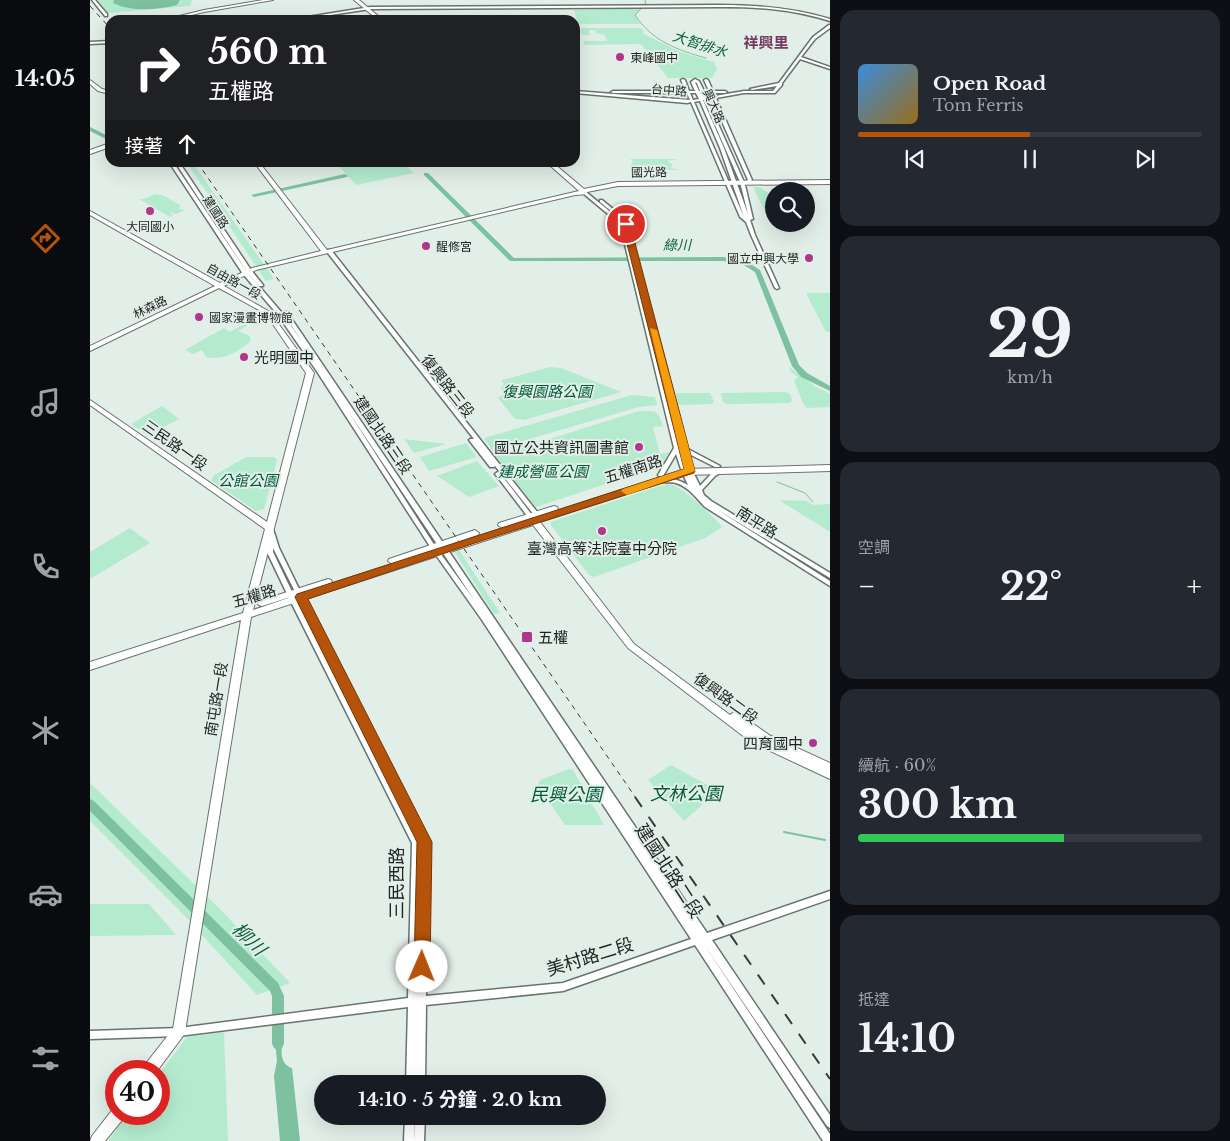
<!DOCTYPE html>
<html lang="zh-TW">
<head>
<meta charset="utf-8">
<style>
	:root { --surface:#171b24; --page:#242831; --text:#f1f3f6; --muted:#9ea1a6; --line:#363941; --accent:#b45309 }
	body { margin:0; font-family:"Libre Baskerville","Noto Sans TC",serif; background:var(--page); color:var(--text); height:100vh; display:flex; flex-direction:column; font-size:19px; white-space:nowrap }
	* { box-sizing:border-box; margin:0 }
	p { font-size:16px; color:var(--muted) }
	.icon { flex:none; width:28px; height:28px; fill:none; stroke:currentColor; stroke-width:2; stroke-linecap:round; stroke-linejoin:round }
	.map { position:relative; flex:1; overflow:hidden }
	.drawer { display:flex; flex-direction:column; gap:10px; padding:10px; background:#0d0f14; width:400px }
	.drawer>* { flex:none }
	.guide { position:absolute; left:15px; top:15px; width:475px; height:152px; border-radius:15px; box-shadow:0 5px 20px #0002; background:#202124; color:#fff; overflow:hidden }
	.fabs { position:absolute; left:675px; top:182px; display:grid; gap:10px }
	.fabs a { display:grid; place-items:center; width:50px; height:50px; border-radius:50%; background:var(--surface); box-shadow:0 5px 20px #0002; font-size:25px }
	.speed { position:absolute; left:15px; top:1060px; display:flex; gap:10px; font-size:25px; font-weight:700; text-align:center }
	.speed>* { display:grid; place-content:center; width:65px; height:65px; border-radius:50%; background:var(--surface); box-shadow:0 5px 20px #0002; line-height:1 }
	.speed .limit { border:8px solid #d22; background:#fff; color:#111 }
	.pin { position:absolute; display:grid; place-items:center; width:42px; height:42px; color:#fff; margin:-21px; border:2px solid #fff; border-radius:50%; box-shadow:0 1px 5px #0007 }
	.me { position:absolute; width:55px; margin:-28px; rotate:1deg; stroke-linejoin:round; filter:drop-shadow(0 0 4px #0008) }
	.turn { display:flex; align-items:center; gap:18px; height:105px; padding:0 20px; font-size:22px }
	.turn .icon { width:65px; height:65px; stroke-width:2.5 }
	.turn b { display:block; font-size:35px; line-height:42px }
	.then { display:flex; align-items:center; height:48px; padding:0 20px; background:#0003; gap:10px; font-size:19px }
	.big { font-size:38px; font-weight:700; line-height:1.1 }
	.drawer .card { flex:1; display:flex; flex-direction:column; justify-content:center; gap:8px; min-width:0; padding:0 18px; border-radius:15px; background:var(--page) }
	.drawer .dial { align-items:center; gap:0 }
	.dial b { font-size:65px; line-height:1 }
	.song { display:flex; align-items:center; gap:15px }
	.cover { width:60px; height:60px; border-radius:8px; background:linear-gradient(135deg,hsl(210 70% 55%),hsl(40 70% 35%)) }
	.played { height:5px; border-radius:2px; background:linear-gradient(90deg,var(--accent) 50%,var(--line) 50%) }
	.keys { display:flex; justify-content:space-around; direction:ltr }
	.heat { display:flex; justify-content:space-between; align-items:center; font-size:28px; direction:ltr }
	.charge { height:8px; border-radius:4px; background:linear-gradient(90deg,#34c759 60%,var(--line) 0) }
	.trip { position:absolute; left:224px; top:1075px; width:292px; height:50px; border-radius:25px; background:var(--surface); box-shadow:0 5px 20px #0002; font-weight:700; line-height:50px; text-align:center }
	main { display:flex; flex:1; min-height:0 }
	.menu { display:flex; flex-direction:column; width:90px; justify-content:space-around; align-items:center; background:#090b0e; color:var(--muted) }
	.menu .icon { width:35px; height:35px }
	.menu .active { color:var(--accent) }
	.menu b { font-size:22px; color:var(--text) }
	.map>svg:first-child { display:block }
	.green { fill:#b4ebcf }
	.water { fill:#7dc1a0 }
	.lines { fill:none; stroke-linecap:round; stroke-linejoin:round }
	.stream-far1 { stroke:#7dc1a0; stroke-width:1 }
	.stream { stroke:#7dc1a0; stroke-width:2 }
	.river { fill:#7dc1a0; fill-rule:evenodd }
	.minor-casing { stroke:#69736d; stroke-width:3 }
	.major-casing { stroke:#69736d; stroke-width:2 }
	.minor { fill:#fff; fill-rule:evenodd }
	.major { fill:#fff; fill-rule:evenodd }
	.rail-far1 { stroke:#373b39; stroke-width:1; stroke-dasharray:5 5; stroke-linecap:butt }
	.rail { stroke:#373b39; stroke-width:2; stroke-dasharray:12 12; stroke-linecap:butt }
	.route { fill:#b45309; stroke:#753606 }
	.slow { fill:#f59e0b }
	.poi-dot { fill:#af368a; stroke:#e2eee8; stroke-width:2 }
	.labels { text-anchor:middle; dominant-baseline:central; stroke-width:4; stroke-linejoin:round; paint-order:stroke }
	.far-poi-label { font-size:12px; fill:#1f2321; stroke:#e2eee8; text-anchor:start }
	.far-street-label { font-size:12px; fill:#1f2321; stroke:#e2eee8 }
	.far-water-label { font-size:14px; font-style:italic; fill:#0a6142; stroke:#e2eee8 }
	.far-quarter-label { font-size:15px; font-weight:bold; fill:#773961; stroke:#e2eee8 }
	.poi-label { font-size:15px; fill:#1f2321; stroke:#e2eee8; text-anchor:start }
	.street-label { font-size:15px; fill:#1f2321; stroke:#e2eee8 }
	.park-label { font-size:15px; font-style:italic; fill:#005b3c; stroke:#e2eee8 }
	.near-park-label { font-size:18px; font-style:italic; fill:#005b3c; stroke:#e2eee8 }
	.near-street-label { font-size:18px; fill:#1f2321; stroke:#e2eee8 }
	.near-water-label { font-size:19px; font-style:italic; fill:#0a6142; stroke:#e2eee8 }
</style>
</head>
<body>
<main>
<nav class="menu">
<b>14:05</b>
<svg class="icon active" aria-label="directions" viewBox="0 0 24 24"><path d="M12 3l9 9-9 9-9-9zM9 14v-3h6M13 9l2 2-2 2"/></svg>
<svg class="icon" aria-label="music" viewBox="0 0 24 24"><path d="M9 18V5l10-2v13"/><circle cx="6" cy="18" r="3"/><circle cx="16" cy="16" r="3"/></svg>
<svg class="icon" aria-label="phone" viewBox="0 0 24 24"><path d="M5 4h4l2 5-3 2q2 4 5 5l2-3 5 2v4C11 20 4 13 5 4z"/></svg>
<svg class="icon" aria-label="climate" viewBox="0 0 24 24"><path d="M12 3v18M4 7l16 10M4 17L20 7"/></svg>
<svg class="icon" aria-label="car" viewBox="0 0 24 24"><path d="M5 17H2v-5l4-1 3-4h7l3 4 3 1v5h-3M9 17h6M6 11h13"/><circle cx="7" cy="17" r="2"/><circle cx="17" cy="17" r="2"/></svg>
<svg class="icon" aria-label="filters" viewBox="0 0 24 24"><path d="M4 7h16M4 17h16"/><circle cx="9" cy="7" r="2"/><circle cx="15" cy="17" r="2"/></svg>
</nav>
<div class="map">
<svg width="740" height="1141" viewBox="0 0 740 1141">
	<rect width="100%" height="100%" fill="#e2eee8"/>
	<g class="green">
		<polygon points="8,0 102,0 100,6 18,13 7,3"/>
		<polygon points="552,8 545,15 550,24 488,24 484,10"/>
		<polygon points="492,28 551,28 554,32 552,33 590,52 624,62 627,69 622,78 578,78 551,44 494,45 493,41 517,41 515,35 506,33 505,30 499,30 500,35 491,35 490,29"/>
		<polygon points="540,159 588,159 577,161 583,165 580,168 589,170 549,170 541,165 543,161"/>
		<polygon points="263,162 313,163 324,173 266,185 248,165"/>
		<polygon points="97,163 103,163 184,279 176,281"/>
		<polygon points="663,187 670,187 683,197 680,198 684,201 684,214 676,214"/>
		<polygon points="65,194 72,195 90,205 89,209 95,210 86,214 79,212 83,215 80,217 49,199 54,199"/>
		<polygon points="716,293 740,293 740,332 736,332"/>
		<path d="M 156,323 L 158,325 L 148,331 L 160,336 L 160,342 C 147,352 133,361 116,357 L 112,350 L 103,354 L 95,350 L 134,328 L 140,332 Z"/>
		<polygon points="460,367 471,368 531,392 434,420 425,419 408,398 414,394 411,387 414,384 412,380"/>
		<polygon points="699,367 726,387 740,394 740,407 717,408 714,405 704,381 708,377 701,372"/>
		<polygon points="696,392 700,394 702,400 700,403 637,404 633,402 631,393"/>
		<polygon points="586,393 620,393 624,402 621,404 591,405 587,404"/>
		<polygon points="542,395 565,397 567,405 549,407 402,450 394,438"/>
		<polygon points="72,406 89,419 58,435 41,424"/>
		<path d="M 549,411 C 567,411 567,409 573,426 L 563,427 L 570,454 L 579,452 L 574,461 L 561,469 L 446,507 L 405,456 Z"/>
		<polygon points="314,439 356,444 324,453"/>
		<polygon points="376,443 387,457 339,471 330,457"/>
		<polygon points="156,457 184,457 187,460 174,509 166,511 122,481 123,476"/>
		<polygon points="387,461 409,486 379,497 347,476"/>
		<path d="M 581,484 C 591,487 626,518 632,527 L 615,538 L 504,577 L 499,575 L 461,525 L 461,522 L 570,486 Z"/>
		<polygon points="689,500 717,501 724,505 740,504 740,532"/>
		<polygon points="40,528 60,543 0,579 0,552"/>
		<polygon points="369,550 410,613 404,614 364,551"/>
		<polygon points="581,765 623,788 610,807 594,821 558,780"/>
		<polygon points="479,769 483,770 514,825 475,825 448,786 450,780"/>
		<polygon points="0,783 131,910 200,983 167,995 91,912 0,821"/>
		<polygon points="0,904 59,904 86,935 0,936"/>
		<polygon points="134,1032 138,1141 18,1141 39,1114 69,1114 69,1074 97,1037"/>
	</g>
	<g class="water">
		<path d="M 24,0 L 90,0 L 87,5 C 67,10 42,12 23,3 Z"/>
		<path d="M 194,1030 C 193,1043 186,1063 202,1068 L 210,1141 L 190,1141 L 184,1076 L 187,1061 L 184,1033 Z"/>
	</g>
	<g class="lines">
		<g class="stream-far1">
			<polyline points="555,0 556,6"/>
			<path d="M 552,8 L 545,15 C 562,41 587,50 616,58"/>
			<polyline points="687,482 715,493 723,502"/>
		</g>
		<polyline class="stream" points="694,832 735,840"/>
		<g class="river">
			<polygon points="0,127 20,137 20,141 0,131"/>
			<polygon points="334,173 338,173 424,258 633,257 656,261 670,270 709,365 717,373 740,386 740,391 711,377 702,366 665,272 652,264 633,261 420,261 334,175"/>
			<polygon points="255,174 258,176 257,177 164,197 161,195"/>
			<polygon points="0,799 4,801 188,983 194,996 194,1044 192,1048 188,1050 184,1048 182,1044 182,996 180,991 0,811"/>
		</g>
		<g class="minor-casing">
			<g id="minor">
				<polygon points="2,0 5,0 17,14 17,16 15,16"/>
				<path d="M 630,5 C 668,5 704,8 740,19 L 740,21 C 701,9 670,7 630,7 L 280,9 L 207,20 L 199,20 L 280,7 Z"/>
				<path d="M 739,25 L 740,25 L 740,28 L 725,39 L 711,57 L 740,67 L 740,69 L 710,59 L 692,83 L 692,85 L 685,93 L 654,93 L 626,98 L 662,180 L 655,185 L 663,219 L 660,220 L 665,235 L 689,288 L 687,289 L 685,288 L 661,235 L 656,222 L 650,217 L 601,102 L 597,103 L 485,93 L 485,91 L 600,100 L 597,93 L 523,93 L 521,92 L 523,91 L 596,91 L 591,80 L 593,79 L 595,80 L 599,91 L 605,91 L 601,82 L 605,79 L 609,81 L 614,91 L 619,91 L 614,80 L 616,79 L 618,80 L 623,91 L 635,91 L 637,92 L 635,93 L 624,93 L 625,96 L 654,91 L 683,91 L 687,86 L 662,90 L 660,89 L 689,83 L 723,37 ZM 605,82 L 607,83 L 610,91 L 609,91 ZM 600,93 L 606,93 L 609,99 L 603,100 ZM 615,93 L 620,93 L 622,97 L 617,97 ZM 617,99 L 622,99 L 658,180 L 654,182 ZM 613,100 L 614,100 L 650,182 L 658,214 L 634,148 ZM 610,101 L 630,148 L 654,217 L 604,102 Z"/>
				<polygon points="20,41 20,43 0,44 0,42"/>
				<path d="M 79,162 L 83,162 L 157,272 L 192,313 L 213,343 L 193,313 L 193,312 L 197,312 L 617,933 L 740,891 L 740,899 L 622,940 L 740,1115 L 740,1128 L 737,1126 L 613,943 L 740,1134 L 740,1141 L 733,1141 L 605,945 L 473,991 L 336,1005 L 335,1084 L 316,1084 L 318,1007 L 89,1036 L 0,1039 L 0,1031 L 89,1028 L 318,998 L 322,843 L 200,600 L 177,552 L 177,537 L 179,535 L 177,529 L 180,527 L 183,529 L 189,548 L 210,591 L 339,842 L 336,996 L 473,983 L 601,939 L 392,620 L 341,548 L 226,370 L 188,315 L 153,274 ZM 256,408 L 385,601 L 345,546 ZM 183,548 L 331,842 L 327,997 L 330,843 L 206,600 L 183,552 Z"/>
				<polygon points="85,162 89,162 161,270 173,285 173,286 169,286 157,272"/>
				<path d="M 494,192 L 496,192 L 534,223 L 538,240 L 540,240 L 542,241 L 553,282 L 553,283 L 549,283 L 549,282 L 546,273 L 590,448 L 594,463 L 554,302 L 556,301 L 558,302 L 596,448 L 630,466 L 629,467 L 625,467 L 597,453 L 602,470 L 610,486 L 621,474 L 630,469 L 633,471 L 625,476 L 612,490 L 614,495 L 621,501 L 740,573 L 740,578 L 623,507 L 740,581 L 740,586 L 615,507 C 606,498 599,487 586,483 C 581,481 575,484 570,481 C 579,476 589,480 598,485 L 592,472 L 586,454 L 573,476 L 569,476 L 568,475 L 584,448 L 530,224 L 494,194 Z"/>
				<polygon points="510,200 512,200 529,214 529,216 527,216 510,202"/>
				<polygon points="237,250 241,250 448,513 449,514 448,515 444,515 390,447 405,466 404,467 400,467 379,440 380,439 384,439 237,252"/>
				<polygon points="408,472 410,473 442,515 443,516 442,517 438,517 406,475 405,474 406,473"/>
				<polygon points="315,1116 325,1116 324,1141 314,1141"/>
				<polygon points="325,1116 335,1116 334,1141 324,1141"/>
			</g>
		</g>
		<g class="major-casing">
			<g id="major">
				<polygon points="173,0 183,0 114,12 81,20 73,20 114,10"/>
				<polygon points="264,0 269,0 293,20 288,20"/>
				<polygon points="0,80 12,89 20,91 20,94 8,91 0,84"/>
				<polygon points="20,143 20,147 0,154 0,150"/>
				<path d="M 164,162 L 169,162 L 237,250 L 489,191 L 456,162 L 462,162 L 494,189 L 528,182 L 740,180 L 740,184 L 528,186 L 497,192 L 497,194 C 492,195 487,194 481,196 L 166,270 L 134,286 L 180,312 L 224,373 L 163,610 L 210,594 L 172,606 L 169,605 L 167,603 L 169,601 L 238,579 L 241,580 L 242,582 L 241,584 L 439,520 L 412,528 L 408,525 L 409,523 L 464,506 L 467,507 L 468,509 L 467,511 L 595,469 L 740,465 L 740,471 L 596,475 L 450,522 L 544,644 L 640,715 L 644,712 L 648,713 L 679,735 L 740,763 L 740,779 L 661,742 L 538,648 L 443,525 L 161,617 L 95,1032 L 93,1036 L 67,1071 L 53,1071 L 54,1066 L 83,1029 L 151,620 L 0,670 L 0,662 L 153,613 L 175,529 L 0,405 L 0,400 L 177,522 L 216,373 L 176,314 L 129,288 L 0,351 L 0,346 L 125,286 L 0,215 L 0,211 L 130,283 L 162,268 L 231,251 Z"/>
				<polygon points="385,530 389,533 388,535 302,564 298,561 299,559"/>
				<polygon points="26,1108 26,1114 35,1114 33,1119 15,1141 0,1141 2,1136 23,1109"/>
			</g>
		</g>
		<use href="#minor" class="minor"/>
		<use href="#major" class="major"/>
		<g class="rail-far1">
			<polyline points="0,6 20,28"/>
			<polyline points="107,162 546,798"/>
		</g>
		<polyline class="rail" points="545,797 740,1079"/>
	</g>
	<polygon class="route" points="536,222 540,224 605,471 604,473 385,543 218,599 342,842 340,967 337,972 332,974 326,972 324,967 327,842 205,597 207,594 594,469 532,224"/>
	<polygon class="slow" points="560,328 567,330 605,471 537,495 531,491 533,489 594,469"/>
	<g class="poi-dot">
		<circle cx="530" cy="57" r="5"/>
		<circle cx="60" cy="211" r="5"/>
		<circle cx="336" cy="246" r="5"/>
		<circle cx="719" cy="258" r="5"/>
		<circle cx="109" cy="317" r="5"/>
		<circle cx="154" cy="357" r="5"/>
		<circle cx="549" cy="447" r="5"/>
		<circle cx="512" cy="531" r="5"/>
		<rect x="431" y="631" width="12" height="12" rx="2.5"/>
		<circle cx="723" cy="743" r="5"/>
	</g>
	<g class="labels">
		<g class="far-poi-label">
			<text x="540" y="57">東峰國中</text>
			<text x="60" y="226" text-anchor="middle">大同國小</text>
			<text x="346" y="246">醒修宮</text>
			<text x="709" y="258" text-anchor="end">國立中興大學</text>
			<text x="119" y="317">國家漫畫博物館</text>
		</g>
		<g class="far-street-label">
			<text transform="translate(579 90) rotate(4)">台中路</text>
			<text transform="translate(624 106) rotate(66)">興大路</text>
			<text transform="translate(559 172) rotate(-1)">國光路</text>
			<text transform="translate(126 212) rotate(57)">建國路</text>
			<text transform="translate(144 281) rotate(29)">自由路一段</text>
			<text transform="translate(60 307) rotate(-26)">林森路</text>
		</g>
		<g class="far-water-label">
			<text transform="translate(610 44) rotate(18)">大智排水</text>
			<text x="587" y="245">綠川</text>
		</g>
		<g class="far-quarter-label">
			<text x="676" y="42">祥興里</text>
		</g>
		<g class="poi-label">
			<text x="164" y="357">光明國中</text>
			<text x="539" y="447" text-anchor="end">國立公共資訊圖書館</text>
			<text x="512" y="548" text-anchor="middle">臺灣高等法院臺中分院</text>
			<text x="448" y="637">五權</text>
			<text x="713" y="743" text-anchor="end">四育國中</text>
		</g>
		<g class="street-label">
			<text transform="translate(358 386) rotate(52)">復興路三段</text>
			<text transform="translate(293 435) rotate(56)">建國北路三段</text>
			<text transform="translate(85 445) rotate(35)">三民路一段</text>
			<text transform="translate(543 469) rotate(-18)">五權南路</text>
			<text transform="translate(667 522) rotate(32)">南平路</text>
			<text transform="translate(164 596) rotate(-17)">五權路</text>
			<text transform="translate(636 698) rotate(36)">復興路二段</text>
			<text transform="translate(126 699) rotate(-81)">南屯路一段</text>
		</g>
		<g class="park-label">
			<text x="457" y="391">復興園路公園</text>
			<text x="453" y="471">建成營區公園</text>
			<text x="158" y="480">公館公園</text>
		</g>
		<g class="near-park-label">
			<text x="596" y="794">文林公園</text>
			<text x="476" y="795">民興公園</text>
		</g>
		<g class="near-street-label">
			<text transform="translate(579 871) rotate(57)">建國北路二段</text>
			<text transform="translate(307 883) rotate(-90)">三民西路</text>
			<text transform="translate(500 957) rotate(-17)">美村路二段</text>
		</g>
		<g class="near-water-label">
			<text transform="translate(159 939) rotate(45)">柳川</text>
		</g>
	</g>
</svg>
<div class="fabs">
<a><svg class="icon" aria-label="search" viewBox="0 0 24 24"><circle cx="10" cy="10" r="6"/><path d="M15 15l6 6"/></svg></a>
</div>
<div class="speed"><div class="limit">40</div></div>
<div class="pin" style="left:536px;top:224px;background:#d93025"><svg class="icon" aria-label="arrive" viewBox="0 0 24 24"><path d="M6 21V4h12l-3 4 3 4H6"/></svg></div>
<svg class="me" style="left:332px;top:967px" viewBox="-20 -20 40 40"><circle r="19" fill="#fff"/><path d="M0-13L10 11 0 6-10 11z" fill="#b45309"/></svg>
<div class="trip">14:10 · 5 分鐘 · 2.0 km</div>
<div class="guide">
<div class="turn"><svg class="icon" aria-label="right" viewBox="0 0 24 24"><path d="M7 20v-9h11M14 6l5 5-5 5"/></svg><div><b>560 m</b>五權路</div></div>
<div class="then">接著<svg class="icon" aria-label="ahead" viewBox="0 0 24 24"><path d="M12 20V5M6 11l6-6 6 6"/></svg></div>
</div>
</div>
<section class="drawer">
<div class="card">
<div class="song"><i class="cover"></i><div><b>Open Road</b><p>Tom Ferris</p></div></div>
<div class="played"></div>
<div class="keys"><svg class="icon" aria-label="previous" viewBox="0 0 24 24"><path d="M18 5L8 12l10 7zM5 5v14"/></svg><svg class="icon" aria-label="pause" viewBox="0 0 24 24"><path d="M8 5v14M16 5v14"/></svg><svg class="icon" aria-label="next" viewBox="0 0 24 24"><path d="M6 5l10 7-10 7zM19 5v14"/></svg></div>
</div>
<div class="card dial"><b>29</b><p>km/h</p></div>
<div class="card"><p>空調</p>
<div class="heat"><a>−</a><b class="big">22°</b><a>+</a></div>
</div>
<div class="card"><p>續航 · 60%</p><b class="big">300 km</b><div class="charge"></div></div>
<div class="card"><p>抵達</p><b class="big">14:10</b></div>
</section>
</main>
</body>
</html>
